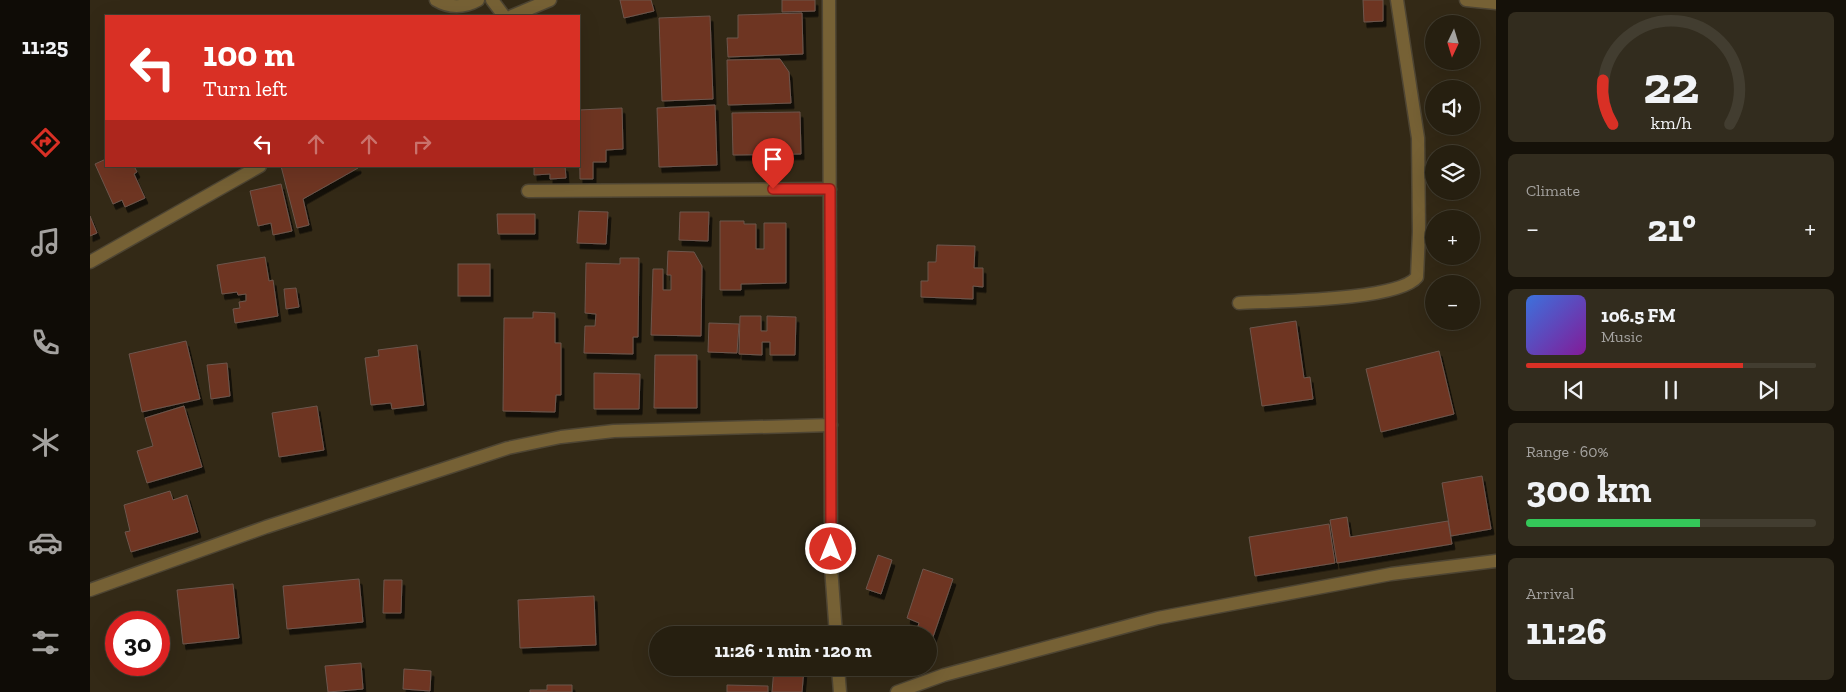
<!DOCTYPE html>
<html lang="en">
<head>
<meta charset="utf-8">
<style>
	:root { --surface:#261f10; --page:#322c1e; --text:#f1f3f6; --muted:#a4a29f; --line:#423d30; --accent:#d93025 }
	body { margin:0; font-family:"Zilla Slab",serif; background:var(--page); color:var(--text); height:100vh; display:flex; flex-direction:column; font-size:19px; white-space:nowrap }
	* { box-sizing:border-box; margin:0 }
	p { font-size:16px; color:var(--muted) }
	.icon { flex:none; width:28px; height:28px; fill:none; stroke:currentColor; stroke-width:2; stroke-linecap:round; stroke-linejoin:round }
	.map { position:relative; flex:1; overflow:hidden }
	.drawer { display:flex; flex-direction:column; gap:12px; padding:12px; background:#151109; width:350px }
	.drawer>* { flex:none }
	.banner { position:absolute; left:15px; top:15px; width:475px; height:152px; border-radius:0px; box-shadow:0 5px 20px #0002,0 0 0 1px var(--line); background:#d93025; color:#fff; overflow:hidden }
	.needle { width:32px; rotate:184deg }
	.controls { position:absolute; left:1335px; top:15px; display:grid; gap:10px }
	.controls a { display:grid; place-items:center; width:55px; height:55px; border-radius:50%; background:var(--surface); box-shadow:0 5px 20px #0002,0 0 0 1px var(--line); font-size:25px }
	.speed { position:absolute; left:15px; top:611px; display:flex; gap:10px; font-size:25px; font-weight:700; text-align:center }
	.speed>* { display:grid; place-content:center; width:65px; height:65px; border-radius:50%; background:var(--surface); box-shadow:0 5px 20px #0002,0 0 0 1px var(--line); line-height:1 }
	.speed .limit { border:8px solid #d22; background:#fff; color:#111 }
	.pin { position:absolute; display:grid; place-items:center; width:42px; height:42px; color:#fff; margin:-51px -21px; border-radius:50% 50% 50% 0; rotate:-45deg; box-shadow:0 0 5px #0007 }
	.pin .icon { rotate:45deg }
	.me { position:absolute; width:55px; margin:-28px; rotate:0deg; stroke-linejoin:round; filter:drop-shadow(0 0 4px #0008) }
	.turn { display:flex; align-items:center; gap:18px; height:105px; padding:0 15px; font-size:22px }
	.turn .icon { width:65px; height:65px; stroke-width:2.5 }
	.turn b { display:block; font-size:35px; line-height:42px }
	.lanes { display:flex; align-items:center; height:48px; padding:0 15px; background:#0003; justify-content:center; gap:25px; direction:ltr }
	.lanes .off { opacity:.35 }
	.big { font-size:38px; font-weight:700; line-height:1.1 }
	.drawer .widget { flex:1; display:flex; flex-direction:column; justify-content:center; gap:8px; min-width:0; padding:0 18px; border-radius:8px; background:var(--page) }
	.drawer .dial { align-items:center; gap:0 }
	.dial svg { height:130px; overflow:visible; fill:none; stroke:var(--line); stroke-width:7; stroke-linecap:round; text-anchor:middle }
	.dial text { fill:var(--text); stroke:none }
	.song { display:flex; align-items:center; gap:15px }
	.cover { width:60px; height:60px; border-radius:8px; background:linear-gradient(135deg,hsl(220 70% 55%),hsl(290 70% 35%)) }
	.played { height:5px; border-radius:2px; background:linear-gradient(90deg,var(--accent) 75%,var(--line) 75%) }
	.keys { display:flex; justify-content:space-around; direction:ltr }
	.heat { display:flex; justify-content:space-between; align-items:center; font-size:28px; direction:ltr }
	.charge { height:8px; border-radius:4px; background:linear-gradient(90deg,#34c759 60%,var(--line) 0) }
	.trip { position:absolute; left:559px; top:626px; width:288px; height:50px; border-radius:25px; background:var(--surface); box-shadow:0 5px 20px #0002,0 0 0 1px var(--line); font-weight:700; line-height:50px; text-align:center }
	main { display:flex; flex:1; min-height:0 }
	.tabs { display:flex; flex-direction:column; width:90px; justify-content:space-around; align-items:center; background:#0f0c06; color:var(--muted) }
	.tabs .icon { width:35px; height:35px }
	.tabs .active { color:var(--accent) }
	.tabs b { font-size:22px; color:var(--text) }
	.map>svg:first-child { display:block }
	.building { fill:#6e3420; stroke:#6d564d; filter:url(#shadow) }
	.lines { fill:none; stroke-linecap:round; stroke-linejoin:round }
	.street-casing { stroke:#4e4533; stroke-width:15 }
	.street { stroke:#766135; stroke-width:12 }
	.route-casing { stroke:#8d1f18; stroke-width:12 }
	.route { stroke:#d93025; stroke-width:9 }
</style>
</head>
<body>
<main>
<nav class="tabs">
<b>11:25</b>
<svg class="icon active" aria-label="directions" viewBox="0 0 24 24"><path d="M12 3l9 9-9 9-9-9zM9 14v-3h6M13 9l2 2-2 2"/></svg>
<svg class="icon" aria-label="music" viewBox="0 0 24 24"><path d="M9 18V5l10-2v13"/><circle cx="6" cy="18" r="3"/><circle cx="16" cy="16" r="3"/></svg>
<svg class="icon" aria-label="phone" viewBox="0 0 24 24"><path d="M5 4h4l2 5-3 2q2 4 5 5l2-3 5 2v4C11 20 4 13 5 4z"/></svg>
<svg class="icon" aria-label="climate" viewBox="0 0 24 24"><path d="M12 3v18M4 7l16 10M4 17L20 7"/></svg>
<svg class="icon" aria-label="car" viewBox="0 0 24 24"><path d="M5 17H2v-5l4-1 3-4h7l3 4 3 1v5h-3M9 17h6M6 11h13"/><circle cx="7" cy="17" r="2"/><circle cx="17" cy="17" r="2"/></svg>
<svg class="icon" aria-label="filters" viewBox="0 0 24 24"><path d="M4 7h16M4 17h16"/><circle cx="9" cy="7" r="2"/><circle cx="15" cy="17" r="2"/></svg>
</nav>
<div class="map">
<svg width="1406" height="692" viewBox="0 0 1406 692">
	<defs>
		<filter id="shadow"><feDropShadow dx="3" dy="5.5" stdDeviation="0" flood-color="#0009"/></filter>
	</defs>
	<rect width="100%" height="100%" fill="#332916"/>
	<g class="building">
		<polygon points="530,0 561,0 564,11 534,18"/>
		<polygon points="692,0 725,0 725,11 692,12"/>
		<polygon points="1273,0 1293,0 1293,21 1274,22"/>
		<polygon points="712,13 713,54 638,57 637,38 648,38 648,15"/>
		<polygon points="620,16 623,99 572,101 569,18"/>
		<polygon points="690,59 699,72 701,103 638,105 637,60"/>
		<polygon points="625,105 627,165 569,167 567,108"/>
		<polygon points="532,108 533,149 516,150 516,162 503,162 503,179 490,179 489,110"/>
		<polygon points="710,112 711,154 643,155 642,113"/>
		<polygon points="16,159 16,166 44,166 47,172 44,174 55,198 35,207 32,200 23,204 5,164"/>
		<polygon points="191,166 268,166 268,168 213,199 219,225 207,228"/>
		<polygon points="444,166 475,166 476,178 460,179 460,174 444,175"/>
		<polygon points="191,184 202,231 183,235 181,223 168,226 160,191"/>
		<polygon points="489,211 518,212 516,244 487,243"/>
		<polygon points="590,212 619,212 618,241 589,240"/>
		<polygon points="407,214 445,214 445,234 408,234"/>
		<polygon points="0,216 7,233 0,236"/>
		<polygon points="630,221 654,221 654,224 666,224 666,249 674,249 674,223 696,223 696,283 651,284 651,290 630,290"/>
		<polygon points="847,245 885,246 884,268 893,268 893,287 883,286 883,299 831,297 831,281 838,281 838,262 846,262"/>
		<polygon points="578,251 604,252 612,266 611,336 561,335 563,269 573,269 573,290 581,290 581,275 577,275"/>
		<polygon points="175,257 179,281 183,280 188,316 145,323 143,309 150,308 149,302 156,301 156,294 148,295 147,292 132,294 127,265"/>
		<polygon points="530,258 549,258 548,337 543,337 543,354 494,353 495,326 505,326 506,314 495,313 496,263 530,264"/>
		<rect x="368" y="264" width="32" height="32"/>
		<polygon points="206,288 209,307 196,309 194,289"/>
		<polygon points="443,312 465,313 465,343 471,343 471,395 466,395 465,412 413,411 414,318 443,318"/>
		<polygon points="650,316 671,316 671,331 677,331 677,316 706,317 705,355 680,355 680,342 672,342 672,355 649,354"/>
		<polygon points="1206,321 1214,378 1220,377 1223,399 1172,406 1160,328"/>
		<polygon points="619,323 649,324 647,353 618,352"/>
		<polygon points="96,341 110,399 52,412 39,354"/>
		<polygon points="327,345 334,405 302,409 301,403 281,405 275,358 289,356 288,350"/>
		<polygon points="1349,351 1364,414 1291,432 1276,369"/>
		<polygon points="565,355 607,355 607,408 564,408"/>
		<polygon points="137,363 140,396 121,399 117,365"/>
		<polygon points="504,373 550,374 549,409 504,409"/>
		<polygon points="94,406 112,467 57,483 47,451 63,446 55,418"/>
		<polygon points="227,406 234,450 189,457 182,413"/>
		<polygon points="1392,476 1401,529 1361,536 1352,483"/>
		<polygon points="80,491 83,500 97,495 108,532 41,552 35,532 40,531 34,505"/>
		<polygon points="1257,517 1260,537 1358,521 1362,544 1247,563 1240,520"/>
		<polygon points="1239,524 1245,563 1165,576 1159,537"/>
		<polygon points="788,555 802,560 791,594 776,589"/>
		<polygon points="833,569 863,579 843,637 826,632 829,623 817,618"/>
		<polygon points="269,579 273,622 197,629 193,586"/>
		<polygon points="294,580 312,580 311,613 293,613"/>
		<polygon points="143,584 149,638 93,644 87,590"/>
		<polygon points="504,596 506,645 430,648 428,600"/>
		<polygon points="271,663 273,689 238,692 235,666"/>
		<polygon points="684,668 714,668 712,692 682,692"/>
		<polygon points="314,669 341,671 340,691 313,689"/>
		<polygon points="457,685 482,685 482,692 440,692 440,690 457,690"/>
		<polygon points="637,685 678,686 678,692 637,692"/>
	</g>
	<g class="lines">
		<g class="street-casing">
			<g id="street">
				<path d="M 346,0 C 359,8 374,8 388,0"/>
				<polyline points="402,0 414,16"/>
				<polyline points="739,0 741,567 746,635"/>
				<polyline points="1376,0 1406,3"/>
				<polyline points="422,16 460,0"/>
				<polyline points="438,191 740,189"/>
				<polyline points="0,262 170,166"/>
				<path d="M 1149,303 C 1183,301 1308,301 1327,277 L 1329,232 L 1328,138 L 1307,0"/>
				<polyline points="0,590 176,527 418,448 471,437 524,431 741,425"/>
				<polyline points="748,668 750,692"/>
				<polyline points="807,692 854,675 1068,618 1301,574 1406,561"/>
			</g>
		</g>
		<use href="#street" class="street"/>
	</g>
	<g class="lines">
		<g class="route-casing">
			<polyline id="route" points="683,189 740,189 741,549"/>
		</g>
		<use href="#route" class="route"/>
	</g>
</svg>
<div class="controls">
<a><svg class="needle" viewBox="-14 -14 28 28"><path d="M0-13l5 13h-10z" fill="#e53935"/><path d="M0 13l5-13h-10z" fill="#a4a29f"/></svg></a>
<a><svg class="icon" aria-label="sound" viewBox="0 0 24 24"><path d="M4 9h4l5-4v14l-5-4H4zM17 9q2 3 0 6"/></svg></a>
<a><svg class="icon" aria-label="layers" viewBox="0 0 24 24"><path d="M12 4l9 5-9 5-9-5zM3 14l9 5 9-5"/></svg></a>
<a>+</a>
<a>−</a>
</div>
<div class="speed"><div class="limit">30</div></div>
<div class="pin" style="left:683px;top:189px;background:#d93025"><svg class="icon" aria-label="arrive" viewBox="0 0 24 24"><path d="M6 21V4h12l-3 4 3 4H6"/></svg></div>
<svg class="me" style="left:741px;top:549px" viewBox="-20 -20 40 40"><circle r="17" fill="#d93025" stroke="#fff" stroke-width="3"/><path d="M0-11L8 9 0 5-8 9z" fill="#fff"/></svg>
<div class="trip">11:26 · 1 min · 120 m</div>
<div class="banner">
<div class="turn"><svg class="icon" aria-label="left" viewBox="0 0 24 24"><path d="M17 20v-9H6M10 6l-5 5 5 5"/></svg><div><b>100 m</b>Turn left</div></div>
<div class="lanes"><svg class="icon" aria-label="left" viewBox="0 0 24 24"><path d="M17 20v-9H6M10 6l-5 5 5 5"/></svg><svg class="icon off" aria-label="ahead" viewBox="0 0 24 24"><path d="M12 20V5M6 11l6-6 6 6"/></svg><svg class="icon off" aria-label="ahead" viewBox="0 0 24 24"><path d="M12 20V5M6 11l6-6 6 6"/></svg><svg class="icon off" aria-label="right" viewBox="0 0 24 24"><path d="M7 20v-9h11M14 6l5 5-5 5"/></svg></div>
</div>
</div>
<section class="drawer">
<div class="widget dial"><svg viewBox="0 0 100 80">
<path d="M14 69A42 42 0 1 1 86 69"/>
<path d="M14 69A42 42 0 0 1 8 42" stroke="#d93025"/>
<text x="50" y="56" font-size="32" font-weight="700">22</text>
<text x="50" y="72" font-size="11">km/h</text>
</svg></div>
<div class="widget"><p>Climate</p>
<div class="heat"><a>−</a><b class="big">21°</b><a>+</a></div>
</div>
<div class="widget">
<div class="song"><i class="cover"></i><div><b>106.5 FM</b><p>Music</p></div></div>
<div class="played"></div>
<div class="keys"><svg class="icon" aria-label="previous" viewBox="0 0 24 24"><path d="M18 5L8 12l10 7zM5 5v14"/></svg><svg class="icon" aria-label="pause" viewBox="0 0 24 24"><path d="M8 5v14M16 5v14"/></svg><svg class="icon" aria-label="next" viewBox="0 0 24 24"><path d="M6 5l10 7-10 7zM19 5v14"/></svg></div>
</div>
<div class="widget"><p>Range · 60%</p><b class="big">300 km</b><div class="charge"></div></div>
<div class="widget"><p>Arrival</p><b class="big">11:26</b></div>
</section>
</main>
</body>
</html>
